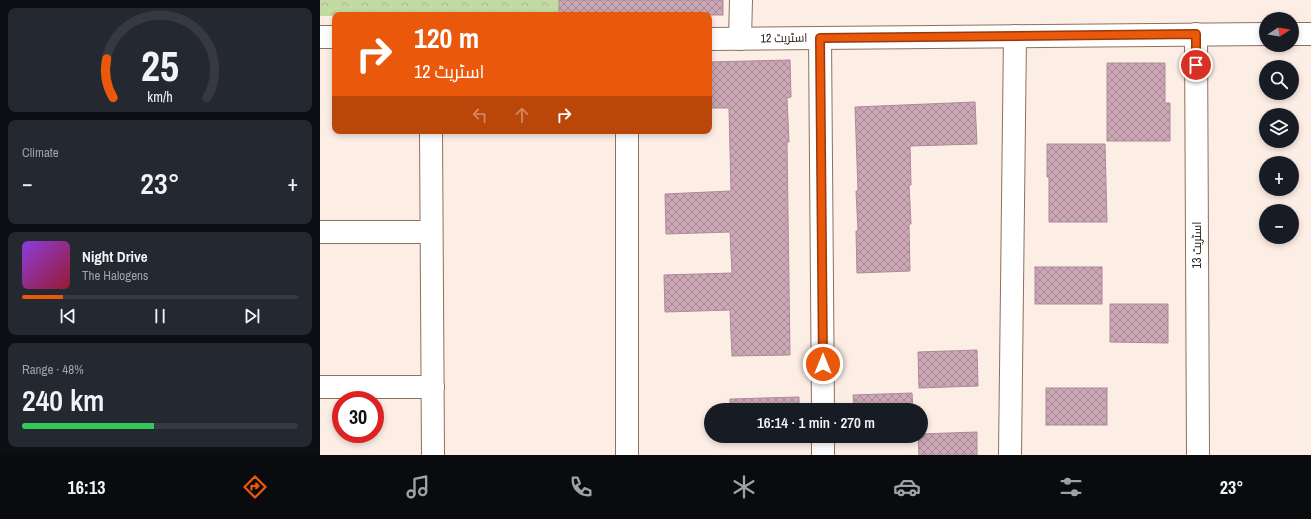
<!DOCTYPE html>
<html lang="en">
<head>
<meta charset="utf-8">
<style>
	:root { --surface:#171b24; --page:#242831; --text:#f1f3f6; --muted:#9ea1a6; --line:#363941; --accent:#ea580c }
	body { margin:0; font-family:"Archivo Narrow",Cairo,sans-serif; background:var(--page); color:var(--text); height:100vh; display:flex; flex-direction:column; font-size:15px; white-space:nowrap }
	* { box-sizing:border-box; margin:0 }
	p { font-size:13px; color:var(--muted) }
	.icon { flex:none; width:22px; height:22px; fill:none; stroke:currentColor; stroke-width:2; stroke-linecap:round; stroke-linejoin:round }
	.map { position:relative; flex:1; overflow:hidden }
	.details { display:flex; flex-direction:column; gap:8px; padding:8px; background:#0d0f14; width:320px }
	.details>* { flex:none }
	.hud { position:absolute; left:12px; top:12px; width:380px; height:122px; border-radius:8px; box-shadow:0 2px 6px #0003; background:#ea580c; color:#fff; overflow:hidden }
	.needle { width:26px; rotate:78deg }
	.fabs { position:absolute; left:939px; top:12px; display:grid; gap:8px }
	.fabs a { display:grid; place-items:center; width:40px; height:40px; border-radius:50%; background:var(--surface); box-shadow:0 2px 6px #0003; font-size:20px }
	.speed { position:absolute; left:12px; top:391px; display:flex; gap:8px; font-size:20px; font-weight:700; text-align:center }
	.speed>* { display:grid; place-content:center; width:52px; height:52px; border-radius:50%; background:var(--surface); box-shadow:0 2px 6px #0003; line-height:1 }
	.speed .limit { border:6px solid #d22; background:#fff; color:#111 }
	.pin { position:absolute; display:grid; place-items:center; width:34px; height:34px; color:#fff; margin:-17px; border:2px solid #fff; border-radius:50%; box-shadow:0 1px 4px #0007 }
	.me { position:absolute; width:44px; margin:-22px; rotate:0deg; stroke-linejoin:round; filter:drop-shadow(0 0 3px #0008) }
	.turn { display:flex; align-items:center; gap:14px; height:84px; padding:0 16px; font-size:18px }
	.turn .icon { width:52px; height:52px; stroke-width:2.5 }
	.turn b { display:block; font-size:28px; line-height:34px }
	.lanes { display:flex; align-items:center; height:38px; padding:0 16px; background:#0003; justify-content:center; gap:20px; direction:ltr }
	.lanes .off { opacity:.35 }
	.big { font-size:30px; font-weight:600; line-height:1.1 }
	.details .widget { flex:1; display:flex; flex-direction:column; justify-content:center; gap:6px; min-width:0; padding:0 14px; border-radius:8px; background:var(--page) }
	.details .dial { align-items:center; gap:0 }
	.dial svg { height:104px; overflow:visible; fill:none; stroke:var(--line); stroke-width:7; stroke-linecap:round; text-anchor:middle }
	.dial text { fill:var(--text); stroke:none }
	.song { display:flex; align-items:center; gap:12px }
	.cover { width:48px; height:48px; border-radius:6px; background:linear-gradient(135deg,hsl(270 70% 55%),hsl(350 70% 35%)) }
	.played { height:4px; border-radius:2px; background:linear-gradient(90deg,var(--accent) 15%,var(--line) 15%) }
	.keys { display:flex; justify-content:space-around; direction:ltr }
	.heat { display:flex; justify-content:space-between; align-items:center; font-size:22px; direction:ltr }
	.charge { height:6px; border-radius:3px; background:linear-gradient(90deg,#34c759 48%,var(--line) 0) }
	.trip { position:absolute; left:384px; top:403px; width:224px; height:40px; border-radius:20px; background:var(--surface); box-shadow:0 2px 6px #0003; font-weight:600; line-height:40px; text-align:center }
	.dock { display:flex; height:64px; justify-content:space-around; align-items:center; background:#090b0e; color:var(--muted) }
	.dock .icon { width:28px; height:28px }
	.dock .on { color:var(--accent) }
	.dock b { font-size:18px; color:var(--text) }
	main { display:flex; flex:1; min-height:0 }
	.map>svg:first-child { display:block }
	.forest { fill:url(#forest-crowns) }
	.building { fill:url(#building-cross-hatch); stroke:#ae8a99 }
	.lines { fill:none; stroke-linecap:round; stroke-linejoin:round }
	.minor-casing { stroke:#8f705e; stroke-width:24 }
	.minor { stroke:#fff; stroke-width:22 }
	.route-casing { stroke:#983908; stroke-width:10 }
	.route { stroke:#ea580c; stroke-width:7 }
	.labels { text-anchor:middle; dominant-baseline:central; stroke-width:3; stroke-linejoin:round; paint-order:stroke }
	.street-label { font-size:12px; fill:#2f221b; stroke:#fff }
</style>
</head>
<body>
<main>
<section class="details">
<div class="widget dial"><svg viewBox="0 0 100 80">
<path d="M14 69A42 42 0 1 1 86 69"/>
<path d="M14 69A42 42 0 0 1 9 39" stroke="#ea580c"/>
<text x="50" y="56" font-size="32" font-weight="700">25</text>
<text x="50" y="72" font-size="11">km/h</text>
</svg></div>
<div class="widget"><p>Climate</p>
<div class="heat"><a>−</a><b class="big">23°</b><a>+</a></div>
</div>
<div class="widget">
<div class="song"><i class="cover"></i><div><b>Night Drive</b><p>The Halogens</p></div></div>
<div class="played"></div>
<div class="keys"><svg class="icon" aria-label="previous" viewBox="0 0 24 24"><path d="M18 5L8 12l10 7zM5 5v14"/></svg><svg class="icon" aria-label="pause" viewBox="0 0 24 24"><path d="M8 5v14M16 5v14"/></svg><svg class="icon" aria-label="next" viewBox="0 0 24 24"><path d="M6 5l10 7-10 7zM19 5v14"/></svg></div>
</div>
<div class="widget"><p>Range · 48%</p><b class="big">240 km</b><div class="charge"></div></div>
</section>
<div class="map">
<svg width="991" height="455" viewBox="0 0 991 455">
	<defs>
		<pattern id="forest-crowns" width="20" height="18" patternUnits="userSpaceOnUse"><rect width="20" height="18" fill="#c4daa3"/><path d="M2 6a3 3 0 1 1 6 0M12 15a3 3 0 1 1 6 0" fill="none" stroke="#a9bb8c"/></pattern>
		<pattern id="building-cross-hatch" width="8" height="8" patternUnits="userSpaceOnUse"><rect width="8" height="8" fill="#cca7b6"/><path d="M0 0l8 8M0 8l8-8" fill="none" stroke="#a68893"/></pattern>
	</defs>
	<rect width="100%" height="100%" fill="#fcede5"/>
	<polygon class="forest" points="0,0 239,0 239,15 15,15 15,16 0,16"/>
	<g class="building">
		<rect x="239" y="0" width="164" height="15"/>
		<polygon points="470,60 471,97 467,98 469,142 467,142 470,355 412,356 410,310 345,312 344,275 412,273 410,232 346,234 345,194 411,191 409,108 389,108 389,62"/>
		<polygon points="787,63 845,63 845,103 850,103 850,141 787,141"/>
		<polygon points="655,102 657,144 590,146 591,185 589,185 591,224 589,224 590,271 537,273 536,231 538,231 536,191 538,191 535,107"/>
		<polygon points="727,144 785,144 787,222 729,222 729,177 727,177"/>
		<rect x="715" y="267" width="67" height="37"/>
		<polygon points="790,304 848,304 848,343 790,342"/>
		<polygon points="657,350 658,386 599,388 598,352"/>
		<rect x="726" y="388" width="61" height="37"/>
		<polygon points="592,393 593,410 534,410 533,395"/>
		<polygon points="479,397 479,410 410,410 410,399"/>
		<polygon points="657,432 657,455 599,455 598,436 601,436 601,434"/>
		<polygon points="411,436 480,436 480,440 411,442"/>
	</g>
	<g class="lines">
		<g class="minor-casing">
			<g id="minor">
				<polyline points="876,34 878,455"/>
				<polyline points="972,34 991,34"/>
				<polyline points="0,37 15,37"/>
				<polyline points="500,38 503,410"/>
				<polyline points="389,39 946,34"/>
				<polyline points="420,39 421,0"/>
				<polyline points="111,131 113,455"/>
				<polyline points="0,232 111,232"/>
				<polyline points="0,387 113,387"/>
				<polyline points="503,436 503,455"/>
				<polyline points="307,455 307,131"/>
				<polyline points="690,455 695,36"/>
			</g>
		</g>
		<use href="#minor" class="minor"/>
	</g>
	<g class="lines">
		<g class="route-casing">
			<polyline id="route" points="503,364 500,38 876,34 876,65"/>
		</g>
		<use href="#route" class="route"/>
	</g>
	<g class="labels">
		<g class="street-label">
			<text transform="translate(464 38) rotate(-1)">اسٹریٹ 12</text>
			<text transform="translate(877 245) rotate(-90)">اسٹریٹ 13</text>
		</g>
	</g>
</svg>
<div class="fabs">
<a><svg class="needle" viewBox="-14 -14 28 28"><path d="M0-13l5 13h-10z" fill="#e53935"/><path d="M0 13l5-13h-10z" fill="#9ea1a6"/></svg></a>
<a><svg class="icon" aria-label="search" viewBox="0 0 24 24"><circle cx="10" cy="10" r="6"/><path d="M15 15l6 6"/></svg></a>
<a><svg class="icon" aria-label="layers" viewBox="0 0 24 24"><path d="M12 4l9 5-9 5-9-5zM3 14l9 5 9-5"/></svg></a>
<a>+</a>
<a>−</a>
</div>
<div class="speed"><div class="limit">30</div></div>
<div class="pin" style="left:876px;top:65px;background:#d93025"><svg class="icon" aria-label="arrive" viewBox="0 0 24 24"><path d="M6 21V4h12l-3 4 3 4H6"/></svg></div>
<svg class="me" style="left:503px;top:364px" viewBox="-20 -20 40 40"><circle r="17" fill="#ea580c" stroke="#fff" stroke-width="3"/><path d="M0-11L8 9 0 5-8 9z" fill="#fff"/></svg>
<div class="trip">16:14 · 1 min · 270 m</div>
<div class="hud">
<div class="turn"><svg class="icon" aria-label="right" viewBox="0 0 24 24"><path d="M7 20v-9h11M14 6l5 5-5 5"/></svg><div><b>120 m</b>اسٹریٹ 12</div></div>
<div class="lanes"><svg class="icon off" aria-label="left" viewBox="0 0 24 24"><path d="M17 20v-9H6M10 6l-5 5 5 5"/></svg><svg class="icon off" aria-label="ahead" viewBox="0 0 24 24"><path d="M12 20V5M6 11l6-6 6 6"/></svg><svg class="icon" aria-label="right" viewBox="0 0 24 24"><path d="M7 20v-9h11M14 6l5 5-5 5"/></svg></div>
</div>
</div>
</main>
<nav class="dock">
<b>16:13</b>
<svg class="icon on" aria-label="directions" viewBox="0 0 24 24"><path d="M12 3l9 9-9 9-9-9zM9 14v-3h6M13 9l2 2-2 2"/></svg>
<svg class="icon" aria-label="music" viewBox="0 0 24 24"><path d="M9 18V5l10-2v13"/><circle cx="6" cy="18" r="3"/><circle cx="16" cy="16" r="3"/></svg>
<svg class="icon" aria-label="phone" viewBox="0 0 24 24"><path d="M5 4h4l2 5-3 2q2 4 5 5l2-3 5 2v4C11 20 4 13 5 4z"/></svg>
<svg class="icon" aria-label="climate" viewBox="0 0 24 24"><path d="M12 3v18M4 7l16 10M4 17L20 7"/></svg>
<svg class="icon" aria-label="car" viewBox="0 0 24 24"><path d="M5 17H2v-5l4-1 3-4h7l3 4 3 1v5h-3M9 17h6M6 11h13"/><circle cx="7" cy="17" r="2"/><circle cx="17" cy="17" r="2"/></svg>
<svg class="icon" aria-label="filters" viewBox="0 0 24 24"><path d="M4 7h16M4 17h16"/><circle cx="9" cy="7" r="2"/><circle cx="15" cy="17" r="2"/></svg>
<b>23°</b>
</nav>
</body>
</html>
